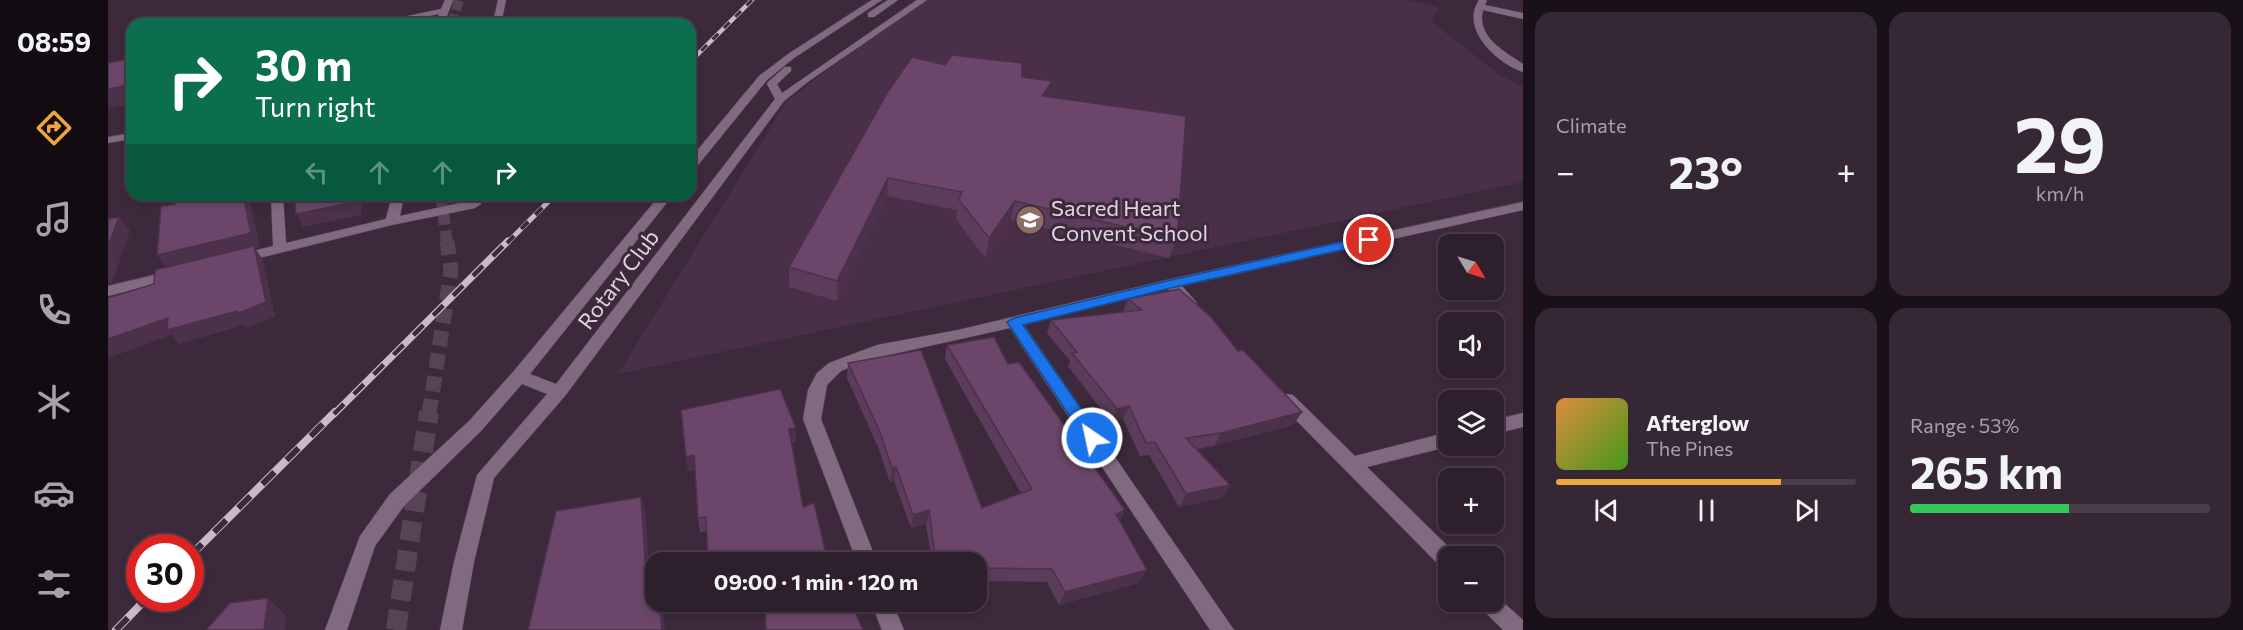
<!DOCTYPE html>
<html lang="en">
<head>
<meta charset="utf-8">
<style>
	:root { --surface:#2e1f2d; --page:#362735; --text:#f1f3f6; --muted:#a7a2aa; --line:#493d49; --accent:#efa73d }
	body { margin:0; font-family:Commissioner,sans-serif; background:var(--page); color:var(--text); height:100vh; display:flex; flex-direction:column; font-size:22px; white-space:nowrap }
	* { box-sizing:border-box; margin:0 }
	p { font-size:20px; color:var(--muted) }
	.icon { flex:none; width:33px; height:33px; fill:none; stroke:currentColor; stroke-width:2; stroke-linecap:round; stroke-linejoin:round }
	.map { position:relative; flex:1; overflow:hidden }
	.details { display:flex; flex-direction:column; gap:12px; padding:12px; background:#191119; width:720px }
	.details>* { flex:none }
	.hud { position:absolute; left:18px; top:18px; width:570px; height:183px; border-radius:18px; box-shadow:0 3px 9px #0003,0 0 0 2px var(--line); background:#0b6e4f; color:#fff; overflow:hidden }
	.needle { width:39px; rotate:128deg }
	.controls { position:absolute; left:1330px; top:234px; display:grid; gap:12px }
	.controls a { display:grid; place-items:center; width:66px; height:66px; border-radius:12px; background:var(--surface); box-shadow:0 3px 9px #0003,0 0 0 2px var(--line); font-size:30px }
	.speed { position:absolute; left:18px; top:534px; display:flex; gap:12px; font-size:30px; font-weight:700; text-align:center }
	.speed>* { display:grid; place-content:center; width:78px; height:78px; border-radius:50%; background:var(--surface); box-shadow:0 3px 9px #0003,0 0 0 2px var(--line); line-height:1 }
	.speed .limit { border:9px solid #d22; background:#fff; color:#111 }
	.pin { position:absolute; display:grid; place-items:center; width:51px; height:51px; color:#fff; margin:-26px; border:3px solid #fff; border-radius:50%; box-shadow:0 2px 6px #0007 }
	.me { position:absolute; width:66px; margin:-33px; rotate:326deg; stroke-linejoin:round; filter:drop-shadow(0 0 4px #0008) }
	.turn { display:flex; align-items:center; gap:21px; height:126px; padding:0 30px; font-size:27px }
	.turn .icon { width:78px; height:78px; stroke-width:2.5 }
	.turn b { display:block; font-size:42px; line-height:51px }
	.lanes { display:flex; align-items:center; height:57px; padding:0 30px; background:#0003; justify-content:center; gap:30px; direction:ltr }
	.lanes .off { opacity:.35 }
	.big { font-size:45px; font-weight:700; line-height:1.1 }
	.details .widget { flex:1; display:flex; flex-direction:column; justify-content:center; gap:9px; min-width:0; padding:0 21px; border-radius:18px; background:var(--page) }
	.details .dial { align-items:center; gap:0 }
	.dial b { font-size:78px; line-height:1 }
	.song { display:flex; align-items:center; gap:18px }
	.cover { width:72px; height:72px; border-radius:9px; background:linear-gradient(135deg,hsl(30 70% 55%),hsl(100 70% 35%)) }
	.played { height:6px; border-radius:3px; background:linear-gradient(90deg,var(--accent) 75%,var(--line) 75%) }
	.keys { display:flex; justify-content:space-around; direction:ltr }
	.heat { display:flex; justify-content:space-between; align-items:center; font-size:33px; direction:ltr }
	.charge { height:9px; border-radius:4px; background:linear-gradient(90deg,#34c759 53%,var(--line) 0) }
	.details .tiles { flex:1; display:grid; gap:12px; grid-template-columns:repeat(2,1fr) }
	.trip { position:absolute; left:537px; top:552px; width:342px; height:60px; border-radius:18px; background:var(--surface); box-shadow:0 3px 9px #0003,0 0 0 2px var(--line); font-weight:700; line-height:60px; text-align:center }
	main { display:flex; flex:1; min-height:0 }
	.tabs { display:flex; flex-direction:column; width:108px; justify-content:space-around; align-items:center; background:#120c12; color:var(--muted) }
	.tabs .icon { width:42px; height:42px }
	.tabs .current { color:var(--accent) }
	.tabs b { font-size:27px; color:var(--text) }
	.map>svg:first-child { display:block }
	.built { fill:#492f48 }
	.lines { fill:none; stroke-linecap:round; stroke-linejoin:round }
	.minor-tunnel-far3 { stroke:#564355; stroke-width:10; stroke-dasharray:10 4.5; stroke-linecap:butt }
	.minor-tunnel-far2 { stroke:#564355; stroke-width:12; stroke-dasharray:12 6; stroke-linecap:butt }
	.minor-tunnel-far1 { stroke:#564355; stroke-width:15; stroke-dasharray:15 8; stroke-linecap:butt }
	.minor-tunnel { stroke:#564355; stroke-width:20; stroke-dasharray:20 10; stroke-linecap:butt }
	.minor-casing { stroke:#584858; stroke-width:1 }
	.minor { fill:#816a80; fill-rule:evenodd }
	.rail-far3-casing { stroke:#c8bac7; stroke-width:4.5 }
	.rail-far2-casing { stroke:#c8bac7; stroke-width:5 }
	.rail-far1-casing { stroke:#c8bac7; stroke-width:7 }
	.rail-casing { stroke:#c8bac7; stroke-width:8 }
	.rail-far3 { stroke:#3d293c; stroke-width:3; stroke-dasharray:8; stroke-linecap:butt }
	.rail-far2 { stroke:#3d293c; stroke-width:4; stroke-dasharray:10; stroke-linecap:butt }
	.rail-far1 { stroke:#3d293c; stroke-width:4.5; stroke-dasharray:14; stroke-linecap:butt }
	.rail { stroke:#3d293c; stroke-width:6; stroke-dasharray:17; stroke-linecap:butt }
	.wall { fill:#5c3c5b }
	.shaded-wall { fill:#4b314a }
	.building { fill:#6b466a; stroke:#4b314a; stroke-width:1.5 }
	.route { fill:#1a73e8; stroke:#114b97; stroke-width:1.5 }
	.labels { text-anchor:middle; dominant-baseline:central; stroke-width:6; stroke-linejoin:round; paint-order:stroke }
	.poi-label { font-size:22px; fill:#e1d4e0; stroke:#3d293c; text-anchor:start }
	.street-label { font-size:22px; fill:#e1d4e0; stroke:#3d293c }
</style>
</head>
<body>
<main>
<nav class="tabs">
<b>08:59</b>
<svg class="icon current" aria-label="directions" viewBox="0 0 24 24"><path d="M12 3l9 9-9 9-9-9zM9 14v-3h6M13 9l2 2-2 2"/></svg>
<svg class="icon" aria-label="music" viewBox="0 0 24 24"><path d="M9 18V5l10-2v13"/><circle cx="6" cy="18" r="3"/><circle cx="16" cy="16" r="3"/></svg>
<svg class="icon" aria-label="phone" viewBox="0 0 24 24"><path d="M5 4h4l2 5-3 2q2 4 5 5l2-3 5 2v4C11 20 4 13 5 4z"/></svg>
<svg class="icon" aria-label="climate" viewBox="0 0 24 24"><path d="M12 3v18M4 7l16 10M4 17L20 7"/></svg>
<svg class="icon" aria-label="car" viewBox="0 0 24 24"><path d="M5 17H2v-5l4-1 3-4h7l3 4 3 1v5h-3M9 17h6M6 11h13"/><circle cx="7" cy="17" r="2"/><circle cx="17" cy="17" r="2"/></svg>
<svg class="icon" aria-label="filters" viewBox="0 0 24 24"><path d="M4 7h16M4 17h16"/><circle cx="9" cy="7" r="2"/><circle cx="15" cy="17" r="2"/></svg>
</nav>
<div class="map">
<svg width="1415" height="630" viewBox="0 0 1415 630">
	<rect width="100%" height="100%" fill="#3d293c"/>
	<polygon class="built" points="818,0 1300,0 1331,7 1324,22 1393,76 1415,87 1415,182 510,374 679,101 762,38"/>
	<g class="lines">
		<polyline class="minor-tunnel-far3" points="344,24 351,0"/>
		<polyline class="minor-tunnel-far2" points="333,195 339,243"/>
		<polyline class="minor-tunnel-far1" points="321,414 343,271 339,241"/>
		<polyline class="minor-tunnel" points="288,630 321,412"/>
		<g class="minor-casing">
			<g id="minor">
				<polygon points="337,0 345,0 336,24 328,24 331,14 279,24 261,24 333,9"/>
				<polygon points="390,0 398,0 393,24 385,24"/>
				<polygon points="764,0 774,0 686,58 659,80 586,170 582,171 582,159 651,76 680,54"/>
				<polygon points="780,0 790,0 766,17 760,17 760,13"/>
				<polygon points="809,0 819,0 701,81 676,101 457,396 386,478 366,562 354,630 332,630 346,562 369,475 439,394 414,384 373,431 296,506 267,546 239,630 217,630 252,536 282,494 361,421 405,372 552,195 565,195 422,374 448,384 667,99 659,84 660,82 677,67 683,67 683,71 669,84 674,93"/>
				<path d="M 1371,0 L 1379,0 L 1377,5 L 1415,13 L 1415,19 L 1375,10 C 1368,37 1396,51 1415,64 L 1415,72 C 1387,62 1352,28 1371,0 Z"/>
				<polygon points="24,133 24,139 0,143 0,137"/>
				<polygon points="163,195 175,195 178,243 278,219 284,195 296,195 292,216 361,201 361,195 373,195 373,204 367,208 284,225 131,263 126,262 124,259 126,256 165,246"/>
				<polygon points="1415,202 1415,210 1074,286 1089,303 1082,308 1077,306 1060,289 916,325 1126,630 1102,630 902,328 758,360 733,371 719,385 713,419 769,562 749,562 695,419 700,390 709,373 721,363 769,345 850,330 1063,279"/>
				<polygon points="67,270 72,272 74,275 72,278 0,296 0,286"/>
				<polygon points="1179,394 1185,395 1247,456 1341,432 1343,446 1259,467 1348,554 1349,556 1341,556 1341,570 1334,568 1173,405 1171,400 1173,395"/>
				<polygon points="1415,413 1415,427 1386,434 1386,420"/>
				<polygon points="1386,594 1415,620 1415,630 1395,630 1374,609 1371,602 1386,602"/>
				<polygon points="763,602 784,602 796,630 774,630"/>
			</g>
		</g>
		<use href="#minor" class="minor"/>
		<g class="rail-far3-casing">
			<polyline id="rail-far3" points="582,62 644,0"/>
		</g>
		<g class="rail-far2-casing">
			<polyline id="rail-far2" points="399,243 447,195"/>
		</g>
		<g class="rail-far1-casing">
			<polyline id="rail-far1" points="226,414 400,241"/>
		</g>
		<g class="rail-casing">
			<g id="rail">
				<polyline points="82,556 227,412"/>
				<polyline points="8,630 39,598"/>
			</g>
		</g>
		<use href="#rail-far3" class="rail-far3"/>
		<use href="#rail-far2" class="rail-far2"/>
		<use href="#rail-far1" class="rail-far1"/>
		<use href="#rail" class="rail"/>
	</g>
	<g class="wall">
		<polygon points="837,65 914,77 941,97 1069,239 1061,258 903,220 877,258 848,219 849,210 779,196 729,301 681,287 681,267"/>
		<polygon points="1020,299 1130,351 1194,412 1185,425 1106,446 1089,449 1122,485 1114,498 1071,507 1041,455 1032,456 1015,419 1003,422 960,366 962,361 939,333 943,320 1016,312 1015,312"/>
		<polygon points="839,345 900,364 1017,510 1012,521 1031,583 951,605 939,582 868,581 868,562 824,562 818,524 803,528 786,481 782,482 770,447 739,378 740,363 874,508 913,493 837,359"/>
		<polygon points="688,442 684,443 599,531 592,532 590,518 587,470 580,471 578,457"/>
	</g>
	<g class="shaded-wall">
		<polygon points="944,81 940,99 934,96"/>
		<polygon points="24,84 24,104 0,108 0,89"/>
		<polygon points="780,178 779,196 729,301 729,281"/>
		<polygon points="106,195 115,195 106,199"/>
		<polygon points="135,195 138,195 142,201 152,247 147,248 155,260 167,317 138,328 136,325 71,344 64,335 0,358 0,339 60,318 59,269 49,255"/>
		<polygon points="248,195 256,195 253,215 195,227 188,214"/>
		<polygon points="907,201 903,220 877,258 881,238"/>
		<polygon points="11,217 22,231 4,283 0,284 0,247"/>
		<polygon points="1021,406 1015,419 1003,422 1009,409"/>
		<polygon points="1194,412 1185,425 1106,446 1113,433"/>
		<polygon points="688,428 688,442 682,444 681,429"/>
		<polygon points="586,455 589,469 580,471 578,457"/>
		<polygon points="788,467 786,481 782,482 784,468"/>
		<polygon points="1122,485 1114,498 1071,507 1078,494"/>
		<polygon points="533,497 538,514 542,591 538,575"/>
		<polygon points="821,510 818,524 803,528 805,515"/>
		<polygon points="1017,510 1010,524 1008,514"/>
		<polygon points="1039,570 1031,583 951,605 957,592"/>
		<polygon points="160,598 178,616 177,630 156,630"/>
		<polygon points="551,602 554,602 557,630 554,630"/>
		<polygon points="604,602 618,602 605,606"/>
	</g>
	<g class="building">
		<polygon points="844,55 914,63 914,77 944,81 934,96 1078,116 1069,239 907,201 881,238 851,200 854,192 780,178 729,281 681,267 781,90 804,57 837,65"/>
		<polygon points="24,58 24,84 0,89 0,63"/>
		<polygon points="68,195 106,195 106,199 116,195 135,195 143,233 49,255 53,206 68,204"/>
		<polygon points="186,195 248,195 247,202 188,214"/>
		<polygon points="11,217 0,247 0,219"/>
		<polygon points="146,246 158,302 128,314 129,311 59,330 60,318 0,339 0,298 46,284 47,270"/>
		<polygon points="1071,289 1103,317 1130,351 1135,350 1194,412 1113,433 1078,438 1122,485 1078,494 1047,442 1038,443 1021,406 1009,409 964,353 969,352 943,320 1034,310 1020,299"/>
		<polygon points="886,337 900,364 911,362 1017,510 1008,514 1039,570 957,592 944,569 868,568 868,562 828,562 821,510 805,515 788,467 784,468 772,432 740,363 813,350 874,508 924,489 839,345"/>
		<polygon points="672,389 688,428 681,429 695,507 706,503 720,562 600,562 598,517 590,518 586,455 578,457 573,410"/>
		<polygon points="533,497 538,575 548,571 548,602 551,602 554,630 420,630 448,511"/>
		<polygon points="160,598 156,630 98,630 122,603"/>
		<polygon points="657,602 743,602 755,630 658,630"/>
	</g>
	<polygon class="route" points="1261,236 1265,238 1265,243 1063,288 915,325 990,433 992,438 990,442 984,444 979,442 899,322 906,318 1063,280"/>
	<defs>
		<g id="school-disc" transform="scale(1.5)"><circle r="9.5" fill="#8d6e63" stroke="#3d293c"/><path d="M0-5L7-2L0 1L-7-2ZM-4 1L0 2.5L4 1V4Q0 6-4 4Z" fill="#fff"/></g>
	</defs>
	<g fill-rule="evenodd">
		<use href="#school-disc" x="922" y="220"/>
	</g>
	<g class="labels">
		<g class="poi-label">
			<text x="943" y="207">Sacred Heart<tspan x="943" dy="25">Convent School</tspan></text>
		</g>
		<g class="street-label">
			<text transform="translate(510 279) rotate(-53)">Rotary Club</text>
		</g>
	</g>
</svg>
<div class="controls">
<a><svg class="needle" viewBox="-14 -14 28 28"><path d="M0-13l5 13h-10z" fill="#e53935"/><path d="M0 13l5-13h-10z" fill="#a7a2aa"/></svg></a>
<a><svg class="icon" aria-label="sound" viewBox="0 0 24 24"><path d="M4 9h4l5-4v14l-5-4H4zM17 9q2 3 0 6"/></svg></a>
<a><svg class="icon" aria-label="layers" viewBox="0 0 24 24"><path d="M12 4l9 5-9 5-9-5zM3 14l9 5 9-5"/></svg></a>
<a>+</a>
<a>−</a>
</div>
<div class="speed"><div class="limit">30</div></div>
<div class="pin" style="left:1261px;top:240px;background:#d93025"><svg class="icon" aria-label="arrive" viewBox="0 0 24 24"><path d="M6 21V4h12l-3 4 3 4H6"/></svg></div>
<svg class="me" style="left:984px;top:438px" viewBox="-20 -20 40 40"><circle r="17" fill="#1a73e8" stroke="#fff" stroke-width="3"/><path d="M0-11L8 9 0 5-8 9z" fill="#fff"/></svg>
<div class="trip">09:00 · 1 min · 120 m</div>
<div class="hud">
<div class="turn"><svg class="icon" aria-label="right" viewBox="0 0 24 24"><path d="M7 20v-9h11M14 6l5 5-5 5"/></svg><div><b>30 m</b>Turn right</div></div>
<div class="lanes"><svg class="icon off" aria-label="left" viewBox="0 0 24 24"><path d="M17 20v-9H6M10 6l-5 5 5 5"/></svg><svg class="icon off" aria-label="ahead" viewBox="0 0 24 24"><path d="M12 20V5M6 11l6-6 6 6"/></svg><svg class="icon off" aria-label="ahead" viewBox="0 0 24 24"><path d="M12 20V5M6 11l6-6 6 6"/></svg><svg class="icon" aria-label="right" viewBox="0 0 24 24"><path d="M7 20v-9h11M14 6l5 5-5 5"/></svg></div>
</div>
</div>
<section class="details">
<div class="tiles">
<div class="widget"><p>Climate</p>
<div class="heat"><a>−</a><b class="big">23°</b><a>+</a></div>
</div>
<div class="widget dial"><b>29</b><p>km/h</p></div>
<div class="widget">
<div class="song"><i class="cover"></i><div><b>Afterglow</b><p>The Pines</p></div></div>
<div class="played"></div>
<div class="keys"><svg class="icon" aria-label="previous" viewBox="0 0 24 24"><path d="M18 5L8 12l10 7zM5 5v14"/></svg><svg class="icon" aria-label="pause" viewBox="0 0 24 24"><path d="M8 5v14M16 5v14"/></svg><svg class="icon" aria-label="next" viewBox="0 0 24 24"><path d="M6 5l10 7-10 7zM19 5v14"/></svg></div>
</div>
<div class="widget"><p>Range · 53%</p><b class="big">265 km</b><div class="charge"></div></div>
</div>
</section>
</main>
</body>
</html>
